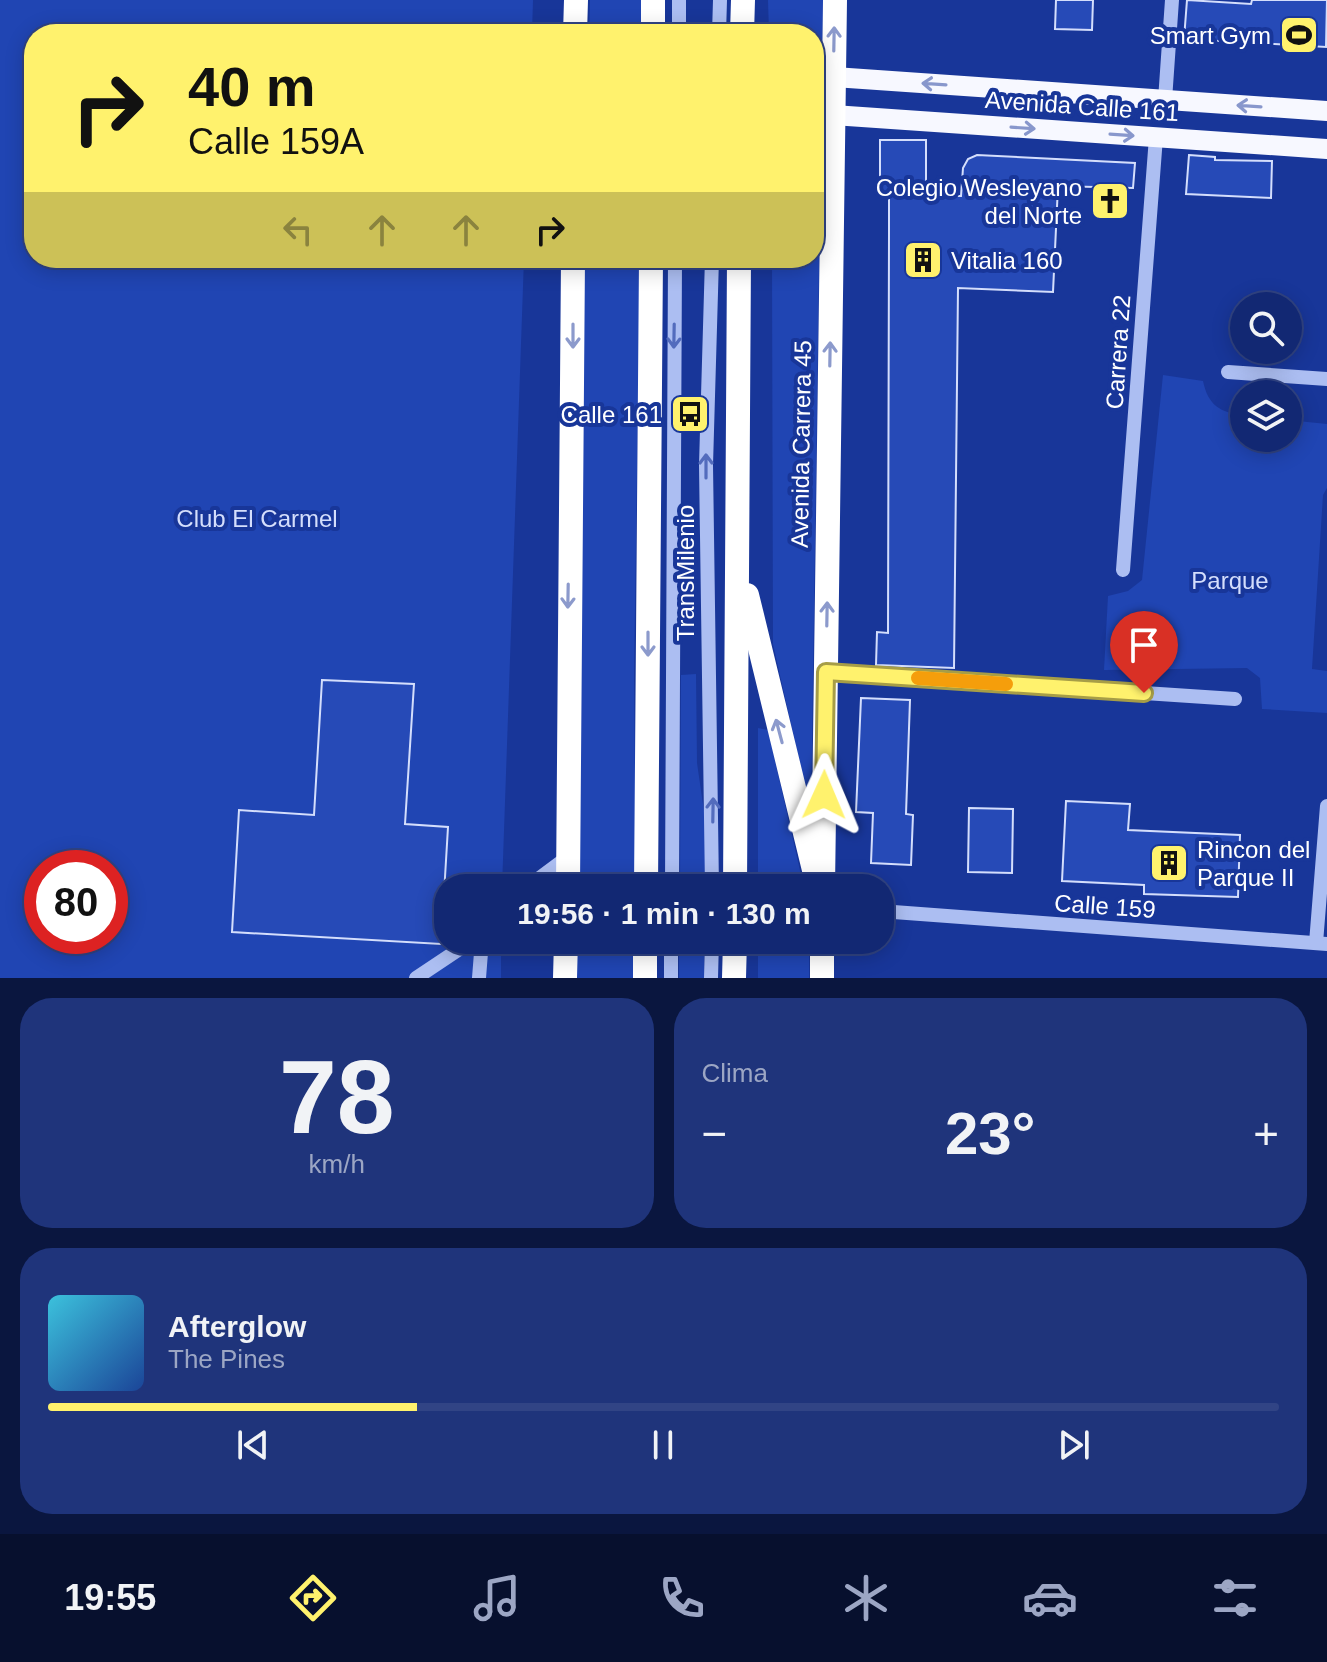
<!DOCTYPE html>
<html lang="es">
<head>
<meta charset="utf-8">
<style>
	:root { --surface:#122873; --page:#1f347b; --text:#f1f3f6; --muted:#9ca6c4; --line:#314485; --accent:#fff26d }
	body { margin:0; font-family:Helvetica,sans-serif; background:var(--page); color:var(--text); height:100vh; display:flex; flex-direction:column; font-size:30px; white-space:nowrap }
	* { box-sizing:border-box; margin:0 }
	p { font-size:26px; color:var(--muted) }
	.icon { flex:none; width:44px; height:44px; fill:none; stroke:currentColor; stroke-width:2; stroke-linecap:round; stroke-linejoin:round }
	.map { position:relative; height:978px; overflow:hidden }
	.drawer { display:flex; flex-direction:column; gap:20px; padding:20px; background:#0a163f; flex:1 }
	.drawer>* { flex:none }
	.guide { position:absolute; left:24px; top:24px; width:800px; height:244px; border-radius:32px; box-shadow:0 4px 20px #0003,0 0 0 2px var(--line); background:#fff26d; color:#111; overflow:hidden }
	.buttons { position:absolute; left:1230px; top:292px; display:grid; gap:16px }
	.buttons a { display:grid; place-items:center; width:72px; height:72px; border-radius:50%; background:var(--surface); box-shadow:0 4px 20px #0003,0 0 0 2px var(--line); font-size:40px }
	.speed { position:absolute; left:24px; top:850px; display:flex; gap:16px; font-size:40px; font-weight:700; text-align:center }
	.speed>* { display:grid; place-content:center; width:104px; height:104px; border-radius:50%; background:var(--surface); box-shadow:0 4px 20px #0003,0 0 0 2px var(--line); line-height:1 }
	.speed .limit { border:12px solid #d22; background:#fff; color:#111 }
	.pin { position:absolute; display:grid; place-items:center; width:68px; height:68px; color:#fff; margin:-82px -34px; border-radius:50% 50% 50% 0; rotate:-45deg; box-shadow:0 0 8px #0007 }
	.pin .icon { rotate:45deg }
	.me { position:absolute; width:88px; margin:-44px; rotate:1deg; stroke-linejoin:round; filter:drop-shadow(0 0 6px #0008) }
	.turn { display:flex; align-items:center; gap:28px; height:168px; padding:0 32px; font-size:36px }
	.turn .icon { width:104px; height:104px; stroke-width:2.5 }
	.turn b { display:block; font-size:56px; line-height:68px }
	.lanes { display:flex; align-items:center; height:76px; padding:0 32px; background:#0003; justify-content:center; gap:40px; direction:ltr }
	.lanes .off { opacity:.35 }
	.big { font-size:60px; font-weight:600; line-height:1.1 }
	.drawer .widget { flex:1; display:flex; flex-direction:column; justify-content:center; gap:12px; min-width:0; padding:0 28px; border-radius:32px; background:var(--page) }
	.drawer .dial { align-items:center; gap:0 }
	.dial b { font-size:104px; line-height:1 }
	.song { display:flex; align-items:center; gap:24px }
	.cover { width:96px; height:96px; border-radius:12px; background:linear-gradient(135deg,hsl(190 70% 55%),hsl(220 70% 35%)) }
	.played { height:8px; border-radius:4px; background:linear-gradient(90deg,var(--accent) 30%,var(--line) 30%) }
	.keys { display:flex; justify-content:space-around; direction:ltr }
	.heat { display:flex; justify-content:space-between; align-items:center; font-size:44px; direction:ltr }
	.drawer .tiles { flex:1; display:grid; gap:20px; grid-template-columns:1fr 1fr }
	.widget:last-child { grid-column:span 2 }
	.trip { position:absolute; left:434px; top:874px; width:460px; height:80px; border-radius:32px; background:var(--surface); box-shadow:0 4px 20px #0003,0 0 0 2px var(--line); font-weight:600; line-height:80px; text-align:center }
	.tab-bar { display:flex; height:128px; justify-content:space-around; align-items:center; background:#07102e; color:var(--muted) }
	.tab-bar .icon { width:56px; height:56px }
	.tab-bar .selected { color:var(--accent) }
	.tab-bar b { font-size:36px; color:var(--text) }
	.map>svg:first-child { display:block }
	.green { fill:#2045b3; fill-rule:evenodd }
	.building { fill:#264ab7; stroke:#d4defc; stroke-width:2 }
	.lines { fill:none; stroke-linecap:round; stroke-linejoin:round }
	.minor { stroke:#acbef2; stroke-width:14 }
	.major { stroke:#f7f8ff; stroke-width:20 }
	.highway { stroke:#fff; stroke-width:24 }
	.oneway { stroke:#8c9acc }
	.oneway2 { stroke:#8897cc }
	.oneway3 { stroke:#536cbd }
	.route-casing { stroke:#a69d47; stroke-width:20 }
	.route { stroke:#fff26d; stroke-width:14 }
	.slow { stroke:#f59e0b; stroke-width:14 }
	.labels { text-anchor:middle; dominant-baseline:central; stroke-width:8; stroke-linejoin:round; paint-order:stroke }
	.poi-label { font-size:24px; fill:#fff; stroke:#183699; text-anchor:end }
	.street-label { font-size:24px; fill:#fff; stroke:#183699 }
	.park-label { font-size:24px; fill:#d4defc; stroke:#183699 }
</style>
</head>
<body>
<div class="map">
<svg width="1327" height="978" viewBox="0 0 1327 978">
	<rect width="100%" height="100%" fill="#183699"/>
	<g class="green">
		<path d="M 0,0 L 533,0 L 532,34 L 34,34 L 34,258 L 524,258 L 502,888 L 448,888 L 448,940 L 501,940 L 501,978 L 0,978 ZM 42,868 L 110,868 L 110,936 L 42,936 Z"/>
		<polygon points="590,0 642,0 641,34 589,34"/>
		<polygon points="768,0 823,0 811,813 773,644 772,258 814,258 814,34 769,34"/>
		<polygon points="584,258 640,258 634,679 636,888 577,888"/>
		<path d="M 1163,375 L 1203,381 C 1208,405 1220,413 1244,415 L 1244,438 L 1288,438 L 1288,420 L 1327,424 L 1327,488 L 1323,495 L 1312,669 L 1327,671 L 1327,713 L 1262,709 L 1260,678 L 1247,668 L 1104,670 L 1108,596 L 1128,591 L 1142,580 Z"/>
		<polygon points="696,674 697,763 706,825 705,888 680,888 681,675"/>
		<polygon points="758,728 768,730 804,888 758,888"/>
		<polygon points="576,940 635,940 634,978 576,978"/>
		<rect x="679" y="940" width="25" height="38"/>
		<rect x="758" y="940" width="51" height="38"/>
	</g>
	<g class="building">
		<polygon points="1056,0 1093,0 1092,30 1055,29"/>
		<polygon points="1187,0 1251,4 1252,0 1327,0 1326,47 1184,39"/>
		<polygon points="880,140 926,140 926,196 961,196 963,168 968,159 977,155 1135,163 1133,188 1058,186 1053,292 958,288 954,668 876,665 877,632 888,633 889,232 889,196 880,196"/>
		<polygon points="1189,155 1215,157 1215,160 1272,161 1271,198 1186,194"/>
		<polygon points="322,680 414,684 405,824 448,827 441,944 232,932 239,810 314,815"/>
		<polygon points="861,698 910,700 906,814 913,815 911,865 871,863 873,813 856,812"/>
		<polygon points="1066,801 1130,804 1128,830 1240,835 1238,897 1144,894 1144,885 1062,881"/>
		<polygon points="969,808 1013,809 1012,873 968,872"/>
	</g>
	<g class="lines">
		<g class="minor">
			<polyline points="679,34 679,0"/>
			<polyline points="719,34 720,0"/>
			<polyline points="1165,100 1172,0"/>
			<polyline points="712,258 706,465 712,888"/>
			<polyline points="1228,372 1327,379"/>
			<polyline points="1123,570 1156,137"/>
			<polyline points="826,672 1235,699"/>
			<polyline points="526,888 569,856"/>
			<polyline points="672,888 675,258"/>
			<polyline points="880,911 1327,944"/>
			<polyline points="1316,943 1327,806"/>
			<polyline points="416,978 473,940"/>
			<polyline points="479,978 482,940"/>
			<polyline points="671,978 671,940"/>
			<polyline points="711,978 712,940"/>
		</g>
		<g class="major">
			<polyline points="834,77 1327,111"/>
			<polyline points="833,115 1327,149"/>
		</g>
		<g class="highway">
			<polyline points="575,34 576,0"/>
			<polyline points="653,34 653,0"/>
			<polyline points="742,34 743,0"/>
			<polyline points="747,595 814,870"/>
			<polyline points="568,888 573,258"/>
			<polyline points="646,888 651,258"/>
			<polyline points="735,888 739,258"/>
			<polyline points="823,888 835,0"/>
			<polyline points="565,978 566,940"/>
			<polyline points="645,978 645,940"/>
			<polyline points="734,978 735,940"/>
			<polyline points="822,978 822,940"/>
		</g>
	</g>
	<defs><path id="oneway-shaft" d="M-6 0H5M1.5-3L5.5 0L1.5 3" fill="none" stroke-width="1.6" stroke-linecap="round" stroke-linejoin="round" transform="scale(2)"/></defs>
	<g class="oneway">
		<use href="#oneway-shaft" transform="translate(834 39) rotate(-89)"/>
		<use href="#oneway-shaft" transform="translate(573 336) rotate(90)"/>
		<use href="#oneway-shaft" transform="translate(830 354) rotate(-89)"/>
		<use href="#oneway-shaft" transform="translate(568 596) rotate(91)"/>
		<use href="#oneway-shaft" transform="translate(827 614) rotate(-89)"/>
		<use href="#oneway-shaft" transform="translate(648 644) rotate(90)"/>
		<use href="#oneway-shaft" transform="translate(779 731) rotate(-105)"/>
	</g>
	<g class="oneway2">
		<use href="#oneway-shaft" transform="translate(934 84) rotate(-176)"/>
		<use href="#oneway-shaft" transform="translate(1249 106) rotate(-176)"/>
		<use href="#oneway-shaft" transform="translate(1023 128) rotate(4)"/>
		<use href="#oneway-shaft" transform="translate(1122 135) rotate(4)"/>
	</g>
	<g class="oneway3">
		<use href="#oneway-shaft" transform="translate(674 336) rotate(91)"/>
		<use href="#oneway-shaft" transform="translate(706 466) rotate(-90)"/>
		<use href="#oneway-shaft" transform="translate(713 810) rotate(-89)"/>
	</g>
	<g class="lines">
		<g class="route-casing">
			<polyline id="route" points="824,795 826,672 1144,693"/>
		</g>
		<use href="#route" class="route"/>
		<polyline class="slow" points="918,678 1006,684"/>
	</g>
	<defs>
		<g id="stadium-square" transform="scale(2)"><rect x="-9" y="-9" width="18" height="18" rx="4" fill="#fff26d" stroke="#183699"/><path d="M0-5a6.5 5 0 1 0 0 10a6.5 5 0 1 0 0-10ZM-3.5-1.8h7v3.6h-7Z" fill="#111"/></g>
		<g id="church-square" transform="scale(2)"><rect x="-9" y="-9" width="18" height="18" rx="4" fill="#fff26d" stroke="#183699"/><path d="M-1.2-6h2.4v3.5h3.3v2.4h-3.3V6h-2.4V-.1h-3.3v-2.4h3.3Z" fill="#111"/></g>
		<g id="building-square" transform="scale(2)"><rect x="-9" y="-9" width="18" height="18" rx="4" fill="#fff26d" stroke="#183699"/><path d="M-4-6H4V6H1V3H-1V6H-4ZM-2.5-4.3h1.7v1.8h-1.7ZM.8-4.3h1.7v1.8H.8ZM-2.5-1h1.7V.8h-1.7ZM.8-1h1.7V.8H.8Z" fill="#111"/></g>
		<g id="bus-square" transform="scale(2)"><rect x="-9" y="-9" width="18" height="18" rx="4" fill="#fff26d" stroke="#183699"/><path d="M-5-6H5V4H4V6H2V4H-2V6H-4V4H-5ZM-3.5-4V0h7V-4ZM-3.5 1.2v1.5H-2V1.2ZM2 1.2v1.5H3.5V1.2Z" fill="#111"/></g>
	</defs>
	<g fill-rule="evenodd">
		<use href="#stadium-square" x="1299" y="35"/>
		<use href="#church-square" x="1110" y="201"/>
		<use href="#building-square" x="923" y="260"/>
		<use href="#bus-square" x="690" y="414"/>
		<use href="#building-square" x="1169" y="863"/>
	</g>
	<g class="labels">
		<g class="poi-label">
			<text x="1271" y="35">Smart Gym</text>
			<text x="1082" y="187">Colegio Wesleyano<tspan x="1082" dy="28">del Norte</tspan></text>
			<text x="951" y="260" text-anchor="start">Vitalia 160</text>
			<text x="662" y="414">Calle 161</text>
			<text x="1197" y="849" text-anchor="start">Rincon del<tspan x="1197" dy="28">Parque II</tspan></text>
		</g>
		<g class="street-label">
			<text transform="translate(1082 106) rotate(4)">Avenida Calle 161</text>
			<text transform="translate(1118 352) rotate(-86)">Carrera 22</text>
			<text transform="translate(801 444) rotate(-89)">Avenida Carrera 45</text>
			<text transform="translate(685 573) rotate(-90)">TransMilenio</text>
			<text transform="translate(1105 906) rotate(4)">Calle 159</text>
		</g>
		<g class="park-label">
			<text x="257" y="518">Club El Carmel</text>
			<text x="1230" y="580">Parque</text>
		</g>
	</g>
</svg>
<div class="buttons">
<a><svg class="icon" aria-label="search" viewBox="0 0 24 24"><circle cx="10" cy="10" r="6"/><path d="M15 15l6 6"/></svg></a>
<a><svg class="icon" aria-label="layers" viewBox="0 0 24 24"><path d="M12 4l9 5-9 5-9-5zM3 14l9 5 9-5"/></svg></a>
</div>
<div class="speed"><div class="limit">80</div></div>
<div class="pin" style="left:1144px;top:693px;background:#d93025"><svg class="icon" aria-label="arrive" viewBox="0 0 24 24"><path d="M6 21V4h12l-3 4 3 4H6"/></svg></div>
<svg class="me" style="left:824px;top:795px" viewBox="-20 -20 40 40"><path d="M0-17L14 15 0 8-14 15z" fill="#fff26d" stroke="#fff" stroke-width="4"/></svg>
<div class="trip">19:56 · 1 min · 130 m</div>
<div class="guide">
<div class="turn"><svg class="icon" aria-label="right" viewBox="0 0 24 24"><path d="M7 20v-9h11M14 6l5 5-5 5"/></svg><div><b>40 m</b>Calle 159A</div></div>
<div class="lanes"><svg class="icon off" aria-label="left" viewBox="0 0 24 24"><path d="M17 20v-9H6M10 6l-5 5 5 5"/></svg><svg class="icon off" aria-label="ahead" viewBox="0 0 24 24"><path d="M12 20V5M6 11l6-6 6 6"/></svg><svg class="icon off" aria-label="ahead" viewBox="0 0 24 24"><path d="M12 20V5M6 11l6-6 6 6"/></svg><svg class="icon" aria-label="right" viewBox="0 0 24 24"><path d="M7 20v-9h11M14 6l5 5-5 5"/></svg></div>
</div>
</div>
<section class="drawer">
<div class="tiles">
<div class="widget dial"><b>78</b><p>km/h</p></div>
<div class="widget"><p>Clima</p>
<div class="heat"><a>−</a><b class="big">23°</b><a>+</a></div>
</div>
<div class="widget">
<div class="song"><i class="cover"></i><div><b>Afterglow</b><p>The Pines</p></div></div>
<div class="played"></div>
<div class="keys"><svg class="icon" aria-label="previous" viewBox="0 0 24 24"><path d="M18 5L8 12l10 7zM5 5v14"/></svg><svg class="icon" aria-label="pause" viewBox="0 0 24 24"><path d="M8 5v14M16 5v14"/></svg><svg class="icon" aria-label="next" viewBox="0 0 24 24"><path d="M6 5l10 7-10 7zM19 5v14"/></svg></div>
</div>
</div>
</section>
<nav class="tab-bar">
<b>19:55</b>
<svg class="icon selected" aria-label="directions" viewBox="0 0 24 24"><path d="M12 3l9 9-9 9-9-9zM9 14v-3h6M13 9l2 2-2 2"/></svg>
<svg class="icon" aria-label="music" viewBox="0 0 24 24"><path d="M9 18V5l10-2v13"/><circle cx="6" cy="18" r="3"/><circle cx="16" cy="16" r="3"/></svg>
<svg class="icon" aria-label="phone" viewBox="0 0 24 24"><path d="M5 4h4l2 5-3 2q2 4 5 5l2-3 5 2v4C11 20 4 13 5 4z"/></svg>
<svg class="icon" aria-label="climate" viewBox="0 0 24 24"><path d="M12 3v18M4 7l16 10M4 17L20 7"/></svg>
<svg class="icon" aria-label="car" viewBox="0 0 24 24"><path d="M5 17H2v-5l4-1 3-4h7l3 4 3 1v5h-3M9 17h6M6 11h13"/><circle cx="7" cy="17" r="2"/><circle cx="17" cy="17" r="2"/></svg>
<svg class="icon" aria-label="filters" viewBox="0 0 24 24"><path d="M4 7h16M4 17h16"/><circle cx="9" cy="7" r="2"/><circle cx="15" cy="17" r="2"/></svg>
</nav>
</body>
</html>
